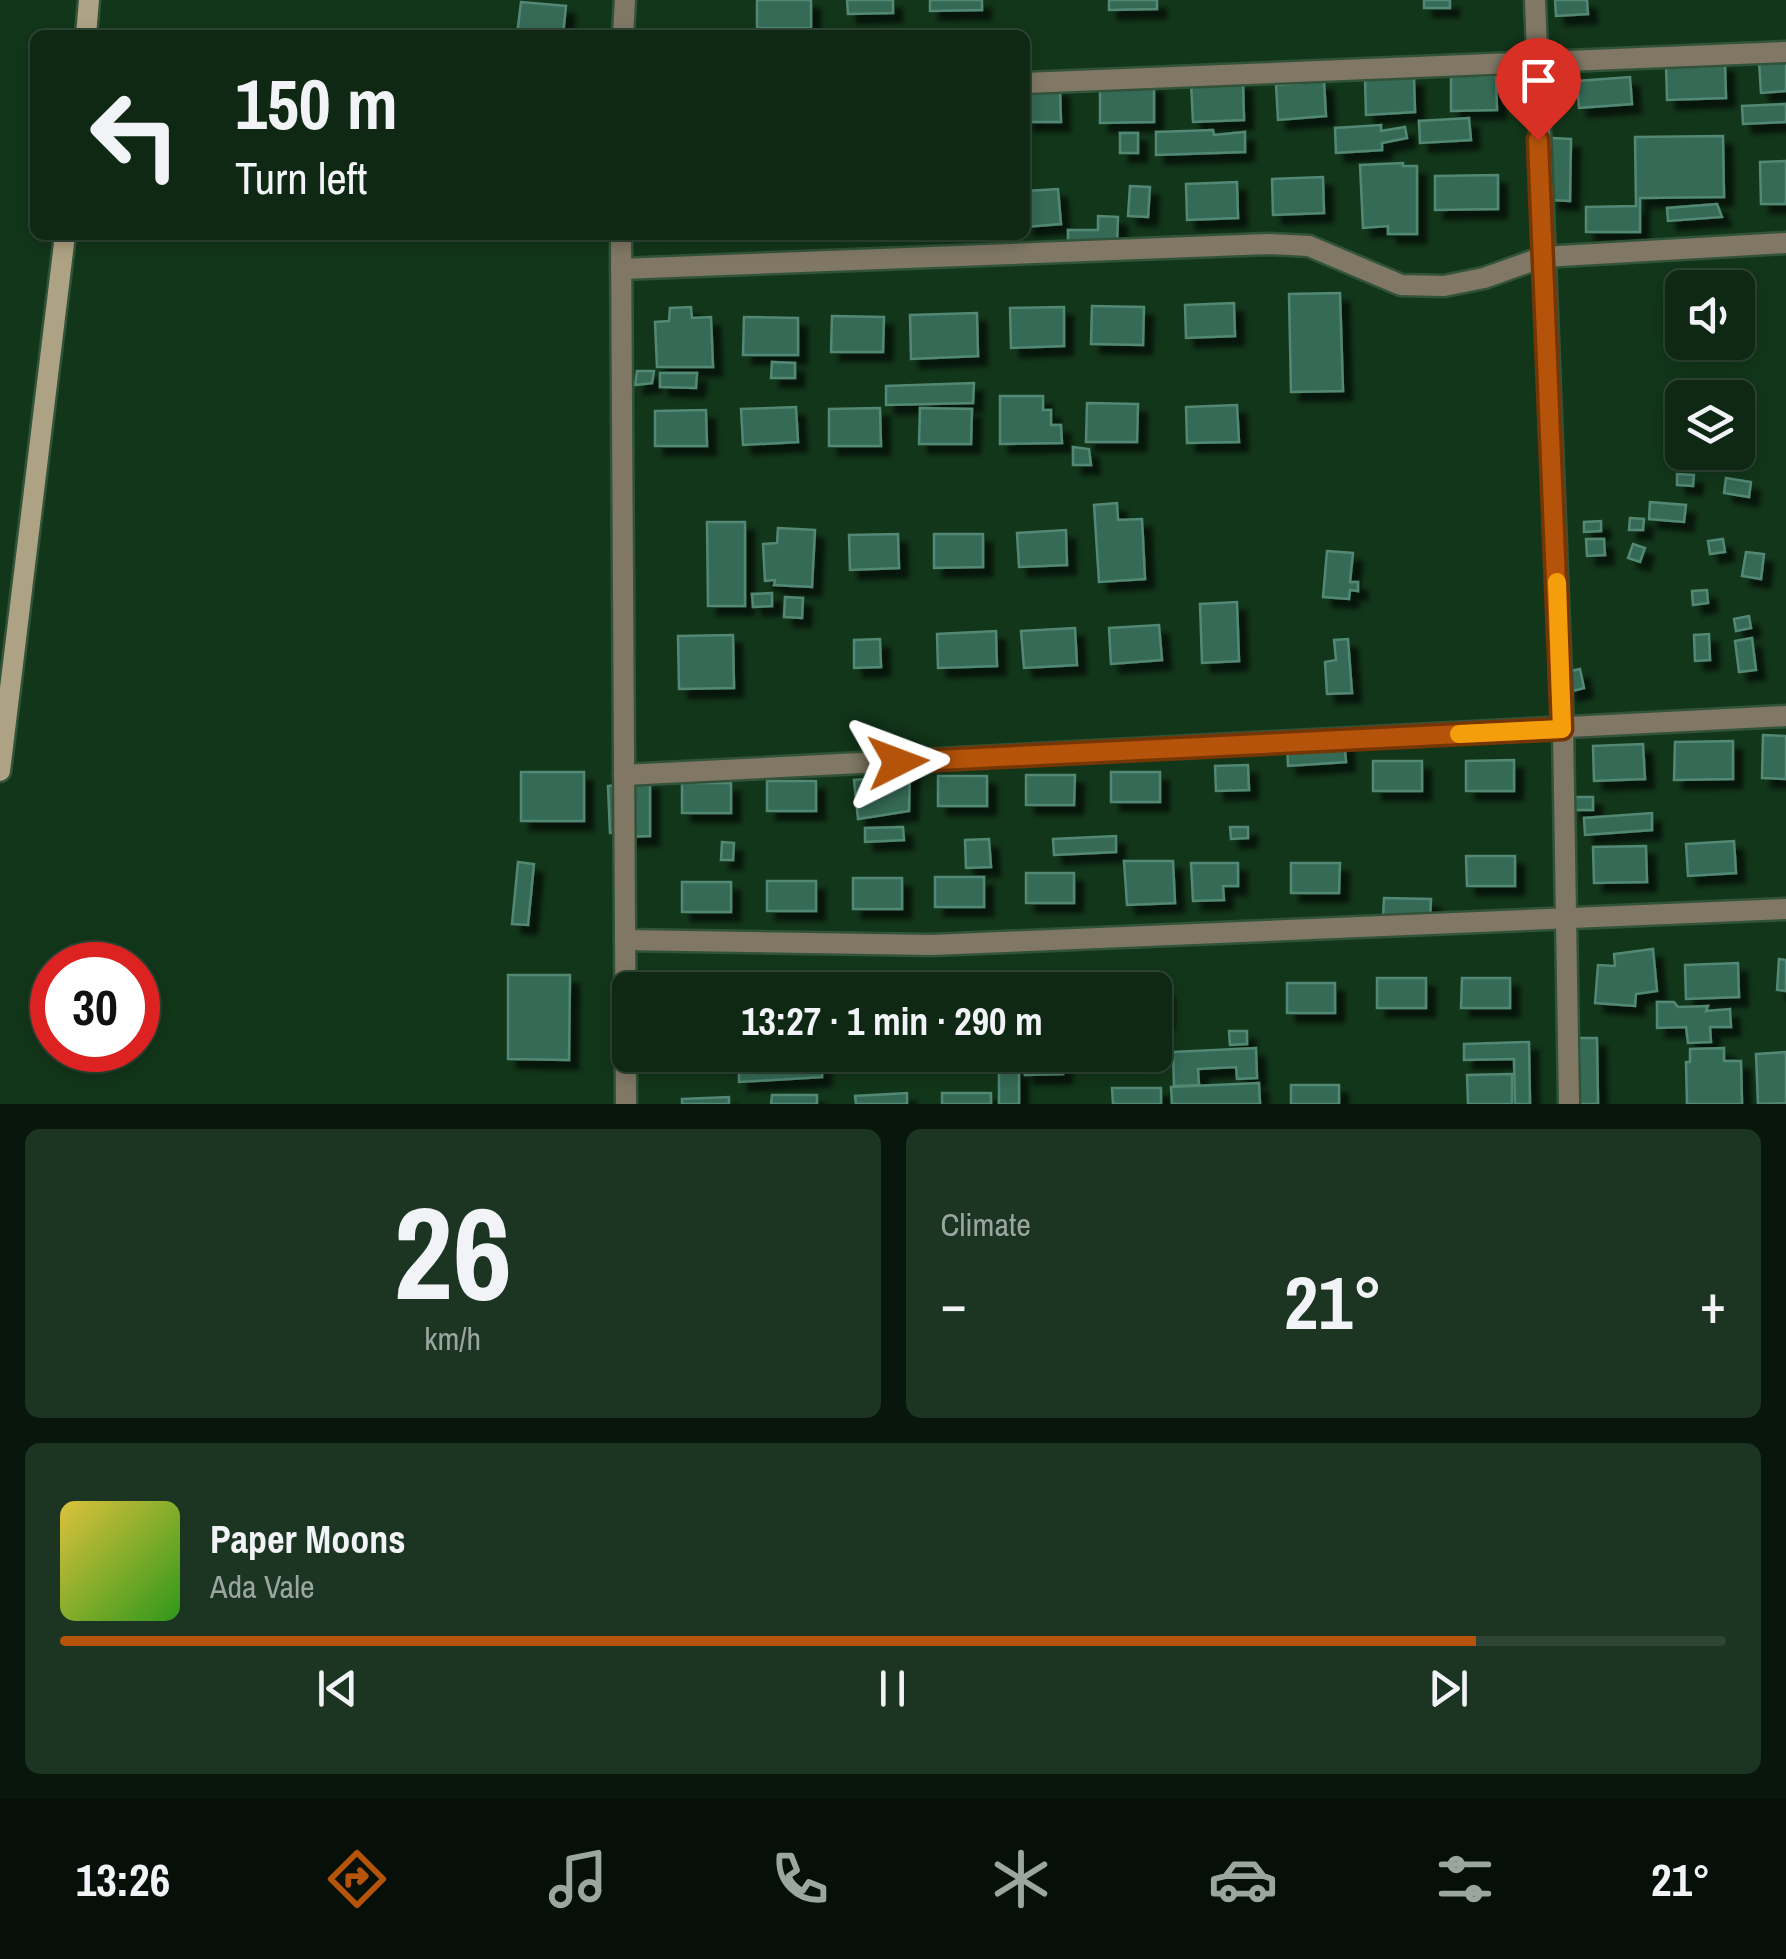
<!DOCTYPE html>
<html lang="en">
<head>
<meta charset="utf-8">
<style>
	:root { --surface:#0e2814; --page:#1c3422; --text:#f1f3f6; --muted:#9ba6a0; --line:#2e4434; --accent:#b45309 }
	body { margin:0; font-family:"Archivo Narrow",sans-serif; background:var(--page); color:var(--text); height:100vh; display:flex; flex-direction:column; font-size:38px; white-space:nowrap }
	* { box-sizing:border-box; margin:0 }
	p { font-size:32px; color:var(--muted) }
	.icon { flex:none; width:55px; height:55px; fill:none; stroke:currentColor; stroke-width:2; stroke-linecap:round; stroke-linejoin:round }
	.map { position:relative; height:1104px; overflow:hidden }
	.details { display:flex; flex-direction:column; gap:25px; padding:25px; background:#08160b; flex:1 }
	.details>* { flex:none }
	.hud { position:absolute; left:30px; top:30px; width:1000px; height:210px; border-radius:15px; box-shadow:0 5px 15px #0003,0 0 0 2px var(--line); background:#0e2814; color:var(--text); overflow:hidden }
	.buttons { position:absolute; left:1665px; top:270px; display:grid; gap:20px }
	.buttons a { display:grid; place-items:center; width:90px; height:90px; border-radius:15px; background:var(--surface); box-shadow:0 5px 15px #0003,0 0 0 2px var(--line); font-size:50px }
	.speed { position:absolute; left:30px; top:942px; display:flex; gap:20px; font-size:50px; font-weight:700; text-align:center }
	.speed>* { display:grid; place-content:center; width:130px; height:130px; border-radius:50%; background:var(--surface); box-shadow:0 5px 15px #0003,0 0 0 2px var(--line); line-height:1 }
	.speed .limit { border:15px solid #d22; background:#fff; color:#111 }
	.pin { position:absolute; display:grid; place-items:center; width:85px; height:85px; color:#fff; margin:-102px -42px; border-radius:50% 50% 50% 0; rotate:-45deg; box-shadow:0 0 10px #0007 }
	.pin .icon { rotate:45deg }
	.me { position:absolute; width:110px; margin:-55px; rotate:87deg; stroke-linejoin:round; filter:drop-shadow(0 0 8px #0008) }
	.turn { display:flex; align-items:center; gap:35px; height:210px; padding:0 40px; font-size:45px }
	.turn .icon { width:130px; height:130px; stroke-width:2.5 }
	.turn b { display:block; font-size:70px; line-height:85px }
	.big { font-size:75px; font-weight:700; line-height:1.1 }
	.details .card { flex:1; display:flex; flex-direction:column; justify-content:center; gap:15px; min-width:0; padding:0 35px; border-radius:15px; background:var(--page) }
	.details .dial { align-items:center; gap:0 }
	.dial b { font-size:130px; line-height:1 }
	.song { display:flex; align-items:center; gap:30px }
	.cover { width:120px; height:120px; border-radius:15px; background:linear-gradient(135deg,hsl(50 70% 55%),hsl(110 70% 35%)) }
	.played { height:10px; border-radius:5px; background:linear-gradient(90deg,var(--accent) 85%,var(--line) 85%) }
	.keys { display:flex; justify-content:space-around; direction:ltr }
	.heat { display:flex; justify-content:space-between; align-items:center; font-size:55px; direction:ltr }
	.details .tiles { flex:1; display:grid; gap:25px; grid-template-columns:1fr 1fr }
	.card:last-child { grid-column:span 2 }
	.trip { position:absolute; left:612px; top:972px; width:560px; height:100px; border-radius:15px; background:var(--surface); box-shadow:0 5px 15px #0003,0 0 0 2px var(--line); font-weight:700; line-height:100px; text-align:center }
	.tabs { display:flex; height:160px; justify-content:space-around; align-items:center; background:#061008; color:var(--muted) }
	.tabs .icon { width:70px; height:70px }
	.tabs .on { color:var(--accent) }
	.tabs b { font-size:45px; color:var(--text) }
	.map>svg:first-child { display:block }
	.building { fill:#356a57; stroke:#528874; stroke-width:2.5; filter:url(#shadow) }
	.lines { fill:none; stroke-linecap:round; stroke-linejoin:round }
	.street-casing { stroke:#325339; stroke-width:25 }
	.secondary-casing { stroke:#325339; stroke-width:25 }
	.street { stroke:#807865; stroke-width:20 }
	.secondary { stroke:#aea284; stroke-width:20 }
	.route-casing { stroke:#753606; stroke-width:25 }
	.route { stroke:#b45309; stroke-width:18 }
	.slow { stroke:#f59e0b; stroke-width:18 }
</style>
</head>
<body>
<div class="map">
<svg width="1786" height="1104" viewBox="0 0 1786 1104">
	<defs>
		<filter id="shadow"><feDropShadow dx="9" dy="9" stdDeviation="2.5" flood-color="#0009"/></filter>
	</defs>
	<rect width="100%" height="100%" fill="#12361a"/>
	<g class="building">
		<rect x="757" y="0" width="54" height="28"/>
		<polygon points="847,0 893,0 893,13 848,14"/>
		<polygon points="930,0 982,0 982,10 930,11"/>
		<polygon points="1109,0 1157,0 1157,9 1109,10"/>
		<rect x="1424" y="0" width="26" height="8"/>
		<polygon points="1555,0 1587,0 1588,14 1556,16"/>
		<polygon points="521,2 566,6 563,35 517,35"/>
		<polygon points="1786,60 1786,91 1761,93 1759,62"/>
		<polygon points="1725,63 1726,98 1667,100 1666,65"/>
		<polygon points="1496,75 1497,110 1451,111 1451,76"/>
		<polygon points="1414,77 1415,112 1366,115 1365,79"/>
		<polygon points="1630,77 1632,104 1579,108 1577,81"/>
		<polygon points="1243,81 1244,120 1193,122 1191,83"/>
		<polygon points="1324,81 1326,116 1278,120 1276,85"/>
		<polygon points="1100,84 1154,84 1154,122 1100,123"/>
		<polygon points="1025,88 1060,88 1061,122 1025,122"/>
		<polygon points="1786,104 1786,122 1743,124 1742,106"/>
		<polygon points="1469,118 1471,140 1420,143 1419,121"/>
		<polygon points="1381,125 1381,131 1405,127 1407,138 1382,143 1382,150 1336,153 1335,128"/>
		<polygon points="1213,130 1214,135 1245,132 1245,152 1156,155 1156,132"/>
		<rect x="1120" y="133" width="18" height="20"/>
		<polygon points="1723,136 1724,197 1640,198 1640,232 1586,232 1586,207 1636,206 1635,137"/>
		<polygon points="1552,138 1571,139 1570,201 1550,200"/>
		<polygon points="1786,161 1786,204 1761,204 1760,162"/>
		<polygon points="1403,163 1403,166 1417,166 1417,234 1388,234 1388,226 1363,228 1360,165"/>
		<polygon points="1498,175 1498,209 1435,210 1435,176"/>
		<polygon points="1323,177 1324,213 1273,215 1272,179"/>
		<polygon points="1237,182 1238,218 1187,220 1186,184"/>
		<polygon points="1130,186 1150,187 1148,217 1128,216"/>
		<polygon points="1058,189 1061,224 1025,227 1025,191"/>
		<polygon points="1717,204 1722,217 1668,221 1667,208"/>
		<polygon points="1098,216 1118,217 1117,243 1068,243 1068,230 1098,230"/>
		<polygon points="1340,293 1343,391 1291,392 1289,294"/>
		<polygon points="1234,303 1235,336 1186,338 1185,305"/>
		<polygon points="1092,306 1144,307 1143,345 1091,344"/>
		<polygon points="691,307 692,318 711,317 713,367 657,367 655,322 669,321 670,308"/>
		<polygon points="1064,307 1064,346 1011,348 1010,308"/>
		<polygon points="977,313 978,356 911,359 910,315"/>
		<polygon points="832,316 884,317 883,352 831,352"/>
		<polygon points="744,317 798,318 798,355 743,355"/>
		<polygon points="772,362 795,363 795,378 771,378"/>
		<polygon points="637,371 654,371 652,383 635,385"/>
		<polygon points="660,373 697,373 696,388 660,387"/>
		<polygon points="974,383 973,403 886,405 886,386"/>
		<polygon points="1000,396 1043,396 1043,410 1051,410 1051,425 1061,425 1062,443 1000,444"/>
		<polygon points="1087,403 1138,404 1137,442 1086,442"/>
		<polygon points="1237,405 1239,442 1187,443 1186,407"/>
		<polygon points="796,407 798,442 743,445 741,409"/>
		<polygon points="880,408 881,446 829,446 829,409"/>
		<polygon points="920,408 972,409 971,444 919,444"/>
		<polygon points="706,410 707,446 655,446 655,411"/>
		<polygon points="1073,447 1089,449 1091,465 1073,465"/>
		<polygon points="1677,474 1694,475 1693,486 1677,485"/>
		<polygon points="1726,478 1751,482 1749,497 1724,493"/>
		<polygon points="1650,502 1686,505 1684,522 1649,519"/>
		<polygon points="1117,503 1118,520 1142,519 1145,579 1099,582 1094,505"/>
		<polygon points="1630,518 1644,519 1643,530 1629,530"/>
		<polygon points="1601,521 1601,531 1584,532 1584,522"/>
		<polygon points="707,522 745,522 745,606 708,606"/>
		<polygon points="778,528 815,530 812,587 774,585 775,580 765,581 763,544 777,543"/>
		<polygon points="1066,530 1067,565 1019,567 1017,533"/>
		<polygon points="898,534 899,568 850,570 849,535"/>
		<polygon points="934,534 983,534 983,567 934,568"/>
		<polygon points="1586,539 1604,539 1605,555 1587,556"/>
		<polygon points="1723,539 1725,552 1710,554 1708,541"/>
		<polygon points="1633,544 1645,548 1640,562 1628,558"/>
		<polygon points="1327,551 1353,553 1350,582 1358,582 1358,591 1350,590 1349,599 1323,597"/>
		<polygon points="1746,552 1764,554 1761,579 1742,576"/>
		<polygon points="1707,590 1708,603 1693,605 1692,591"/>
		<polygon points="772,593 772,606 753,607 752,594"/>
		<polygon points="785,597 803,598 802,618 784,617"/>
		<polygon points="1237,602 1239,661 1202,663 1200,604"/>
		<polygon points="1749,616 1751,628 1736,631 1734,619"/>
		<polygon points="1159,625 1162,660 1111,664 1109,628"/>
		<polygon points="1075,628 1077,665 1024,668 1021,631"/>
		<polygon points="996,631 997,666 938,668 937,634"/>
		<polygon points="1709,634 1710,660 1695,661 1694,635"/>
		<polygon points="733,635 734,688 679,689 678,636"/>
		<polygon points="1752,638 1756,670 1739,672 1735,641"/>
		<polygon points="880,639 881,667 854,668 854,640"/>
		<polygon points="1348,639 1352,693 1327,694 1325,662 1336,660 1334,640"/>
		<polygon points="1580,669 1584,688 1569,692 1565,672"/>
		<polygon points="1763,735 1786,736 1786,779 1762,778"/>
		<polygon points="1344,737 1346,762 1288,766 1287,742"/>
		<polygon points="1733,741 1733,779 1674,780 1675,742"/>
		<polygon points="1643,744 1645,779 1594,781 1593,746"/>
		<polygon points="1514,760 1514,791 1466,791 1466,761"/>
		<rect x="1373" y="761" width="49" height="30"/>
		<polygon points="867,762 910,763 909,811 858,819 854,780 866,779"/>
		<polygon points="1248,765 1249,790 1216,791 1215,766"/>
		<rect x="521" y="772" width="63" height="49"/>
		<rect x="1111" y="772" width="49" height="30"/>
		<polygon points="1026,775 1075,775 1074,805 1026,805"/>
		<rect x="938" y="776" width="49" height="30"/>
		<polygon points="650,780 650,836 624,837 624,832 610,833 608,786"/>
		<rect x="767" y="781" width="49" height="30"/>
		<rect x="682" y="783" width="49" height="30"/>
		<polygon points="1573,797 1593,797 1593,810 1572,810"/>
		<polygon points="1652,813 1652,830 1585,835 1584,818"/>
		<polygon points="903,827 904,840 865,842 865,828"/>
		<polygon points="1230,827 1248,827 1248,838 1231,839"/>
		<polygon points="1116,836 1116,852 1054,855 1053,839"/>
		<polygon points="989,839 991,867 966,868 965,840"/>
		<polygon points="1734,841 1736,873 1688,876 1686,844"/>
		<polygon points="722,842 734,843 733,860 721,860"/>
		<polygon points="1646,846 1647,882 1594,883 1593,847"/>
		<polygon points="1466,856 1515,856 1515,886 1467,886"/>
		<polygon points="1124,861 1173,861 1175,903 1127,905"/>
		<polygon points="518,862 534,864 528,925 512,924"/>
		<polygon points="1191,863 1238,863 1238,886 1223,886 1224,900 1193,901"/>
		<polygon points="1291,863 1340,863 1339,893 1291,893"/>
		<rect x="1026" y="873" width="48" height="30"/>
		<rect x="935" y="877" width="49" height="30"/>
		<rect x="853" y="878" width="49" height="31"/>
		<rect x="767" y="881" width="49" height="30"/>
		<rect x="682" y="882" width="49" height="30"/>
		<polygon points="1384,898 1431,899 1430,920 1383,919"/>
		<polygon points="1653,949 1657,991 1636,994 1635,1006 1595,1003 1598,965 1615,966 1614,954"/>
		<polygon points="1779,959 1786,960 1786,991 1777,990"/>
		<polygon points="1738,963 1739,997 1686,999 1685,965"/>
		<polygon points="508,975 570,975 569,1060 508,1059"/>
		<rect x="1377" y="978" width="49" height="30"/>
		<polygon points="1462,978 1510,978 1510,1008 1461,1008"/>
		<rect x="1287" y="983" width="48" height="30"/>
		<polygon points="1165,989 1165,1020 1155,1020 1155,990 1118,990"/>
		<polygon points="1657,1002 1674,1002 1678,1007 1708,1006 1706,1011 1730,1009 1731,1027 1710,1027 1711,1042 1688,1043 1686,1027 1657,1028"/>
		<polygon points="1229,1031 1247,1031 1247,1044 1230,1045"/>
		<polygon points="1579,1038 1597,1038 1598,1104 1580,1104"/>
		<polygon points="1529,1042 1530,1104 1515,1104 1514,1059 1464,1060 1464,1044"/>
		<polygon points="1256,1048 1257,1078 1237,1079 1236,1067 1198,1069 1199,1085 1174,1086 1173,1052"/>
		<polygon points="1724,1048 1724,1061 1741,1061 1742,1104 1687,1104 1686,1062 1690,1062 1690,1049"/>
		<polygon points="1786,1052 1786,1103 1758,1104 1756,1054"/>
		<polygon points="717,1055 759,1055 760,1061 717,1062"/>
		<polygon points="1062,1058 1063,1074 1025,1075 1024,1060"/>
		<polygon points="822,1064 822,1077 739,1082 739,1069"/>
		<rect x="999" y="1067" width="20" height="37"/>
		<polygon points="1512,1074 1512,1104 1468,1104 1467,1075"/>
		<polygon points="1259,1083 1260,1104 1172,1104 1171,1087"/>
		<rect x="1291" y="1085" width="48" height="19"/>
		<polygon points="1112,1088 1161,1088 1161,1104 1113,1104"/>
		<polygon points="907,1093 907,1104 856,1104 855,1096"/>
		<rect x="942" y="1093" width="49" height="11"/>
		<polygon points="772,1095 817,1095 817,1104 771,1104"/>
		<polygon points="729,1097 729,1104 682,1104 682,1099"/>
	</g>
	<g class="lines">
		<g class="street-casing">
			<g id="street">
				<polyline points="1535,0 1563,729 1569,1104"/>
				<polyline points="623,35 625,0"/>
				<polyline points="1025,83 1786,52"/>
				<polyline points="621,235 626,1104"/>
				<polyline points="621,269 1268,244 1309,246 1401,285 1444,286 1484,278 1543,257 1786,243"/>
				<polyline points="624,775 1786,716"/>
				<polyline points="625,940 932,945 1786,909"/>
			</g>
		</g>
		<g class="secondary-casing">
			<g id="secondary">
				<polyline points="86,35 89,0"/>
				<polyline points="0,771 65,235"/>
			</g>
		</g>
		<use href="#street" class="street"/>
		<use href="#secondary" class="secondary"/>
	</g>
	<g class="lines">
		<g class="route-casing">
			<polyline id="route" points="898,762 1562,729 1538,140"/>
		</g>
		<use href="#route" class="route"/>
		<polyline class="slow" points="1459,734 1562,729 1557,582"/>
	</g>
</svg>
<div class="buttons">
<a><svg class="icon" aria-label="sound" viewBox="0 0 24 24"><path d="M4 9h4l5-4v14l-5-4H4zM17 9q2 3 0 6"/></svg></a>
<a><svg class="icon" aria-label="layers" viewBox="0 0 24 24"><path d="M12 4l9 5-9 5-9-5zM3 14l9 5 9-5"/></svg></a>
</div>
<div class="speed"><div class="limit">30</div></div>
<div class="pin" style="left:1538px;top:140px;background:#d93025"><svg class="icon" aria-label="arrive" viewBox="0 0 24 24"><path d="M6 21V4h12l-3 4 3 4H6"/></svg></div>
<svg class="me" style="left:898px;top:762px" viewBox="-20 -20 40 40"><path d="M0-17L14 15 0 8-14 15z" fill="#b45309" stroke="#fff" stroke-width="4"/></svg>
<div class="trip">13:27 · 1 min · 290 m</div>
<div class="hud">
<div class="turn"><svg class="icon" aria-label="left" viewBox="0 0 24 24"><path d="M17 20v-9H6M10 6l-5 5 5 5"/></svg><div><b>150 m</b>Turn left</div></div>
</div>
</div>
<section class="details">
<div class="tiles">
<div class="card dial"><b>26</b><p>km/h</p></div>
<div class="card"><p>Climate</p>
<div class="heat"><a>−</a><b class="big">21°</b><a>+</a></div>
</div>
<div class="card">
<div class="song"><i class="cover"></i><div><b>Paper Moons</b><p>Ada Vale</p></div></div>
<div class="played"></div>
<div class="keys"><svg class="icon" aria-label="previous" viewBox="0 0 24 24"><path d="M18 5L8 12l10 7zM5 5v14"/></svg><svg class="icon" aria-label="pause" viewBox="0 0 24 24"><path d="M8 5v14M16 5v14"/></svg><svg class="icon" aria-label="next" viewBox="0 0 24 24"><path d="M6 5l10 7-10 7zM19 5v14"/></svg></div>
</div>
</div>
</section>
<nav class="tabs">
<b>13:26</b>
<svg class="icon on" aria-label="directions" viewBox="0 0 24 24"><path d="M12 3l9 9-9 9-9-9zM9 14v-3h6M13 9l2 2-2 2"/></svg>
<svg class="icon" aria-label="music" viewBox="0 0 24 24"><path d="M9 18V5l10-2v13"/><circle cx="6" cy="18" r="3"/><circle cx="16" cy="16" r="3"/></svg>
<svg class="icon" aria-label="phone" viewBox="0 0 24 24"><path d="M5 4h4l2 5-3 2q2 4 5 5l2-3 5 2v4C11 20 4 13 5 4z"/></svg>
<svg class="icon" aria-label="climate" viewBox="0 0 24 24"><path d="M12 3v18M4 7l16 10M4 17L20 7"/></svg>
<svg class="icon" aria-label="car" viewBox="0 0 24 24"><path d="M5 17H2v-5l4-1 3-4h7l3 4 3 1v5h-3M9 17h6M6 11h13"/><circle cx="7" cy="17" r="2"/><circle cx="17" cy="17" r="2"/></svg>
<svg class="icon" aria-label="filters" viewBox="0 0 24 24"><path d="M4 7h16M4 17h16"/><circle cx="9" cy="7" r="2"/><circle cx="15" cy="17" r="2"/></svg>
<b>21°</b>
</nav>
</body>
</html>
